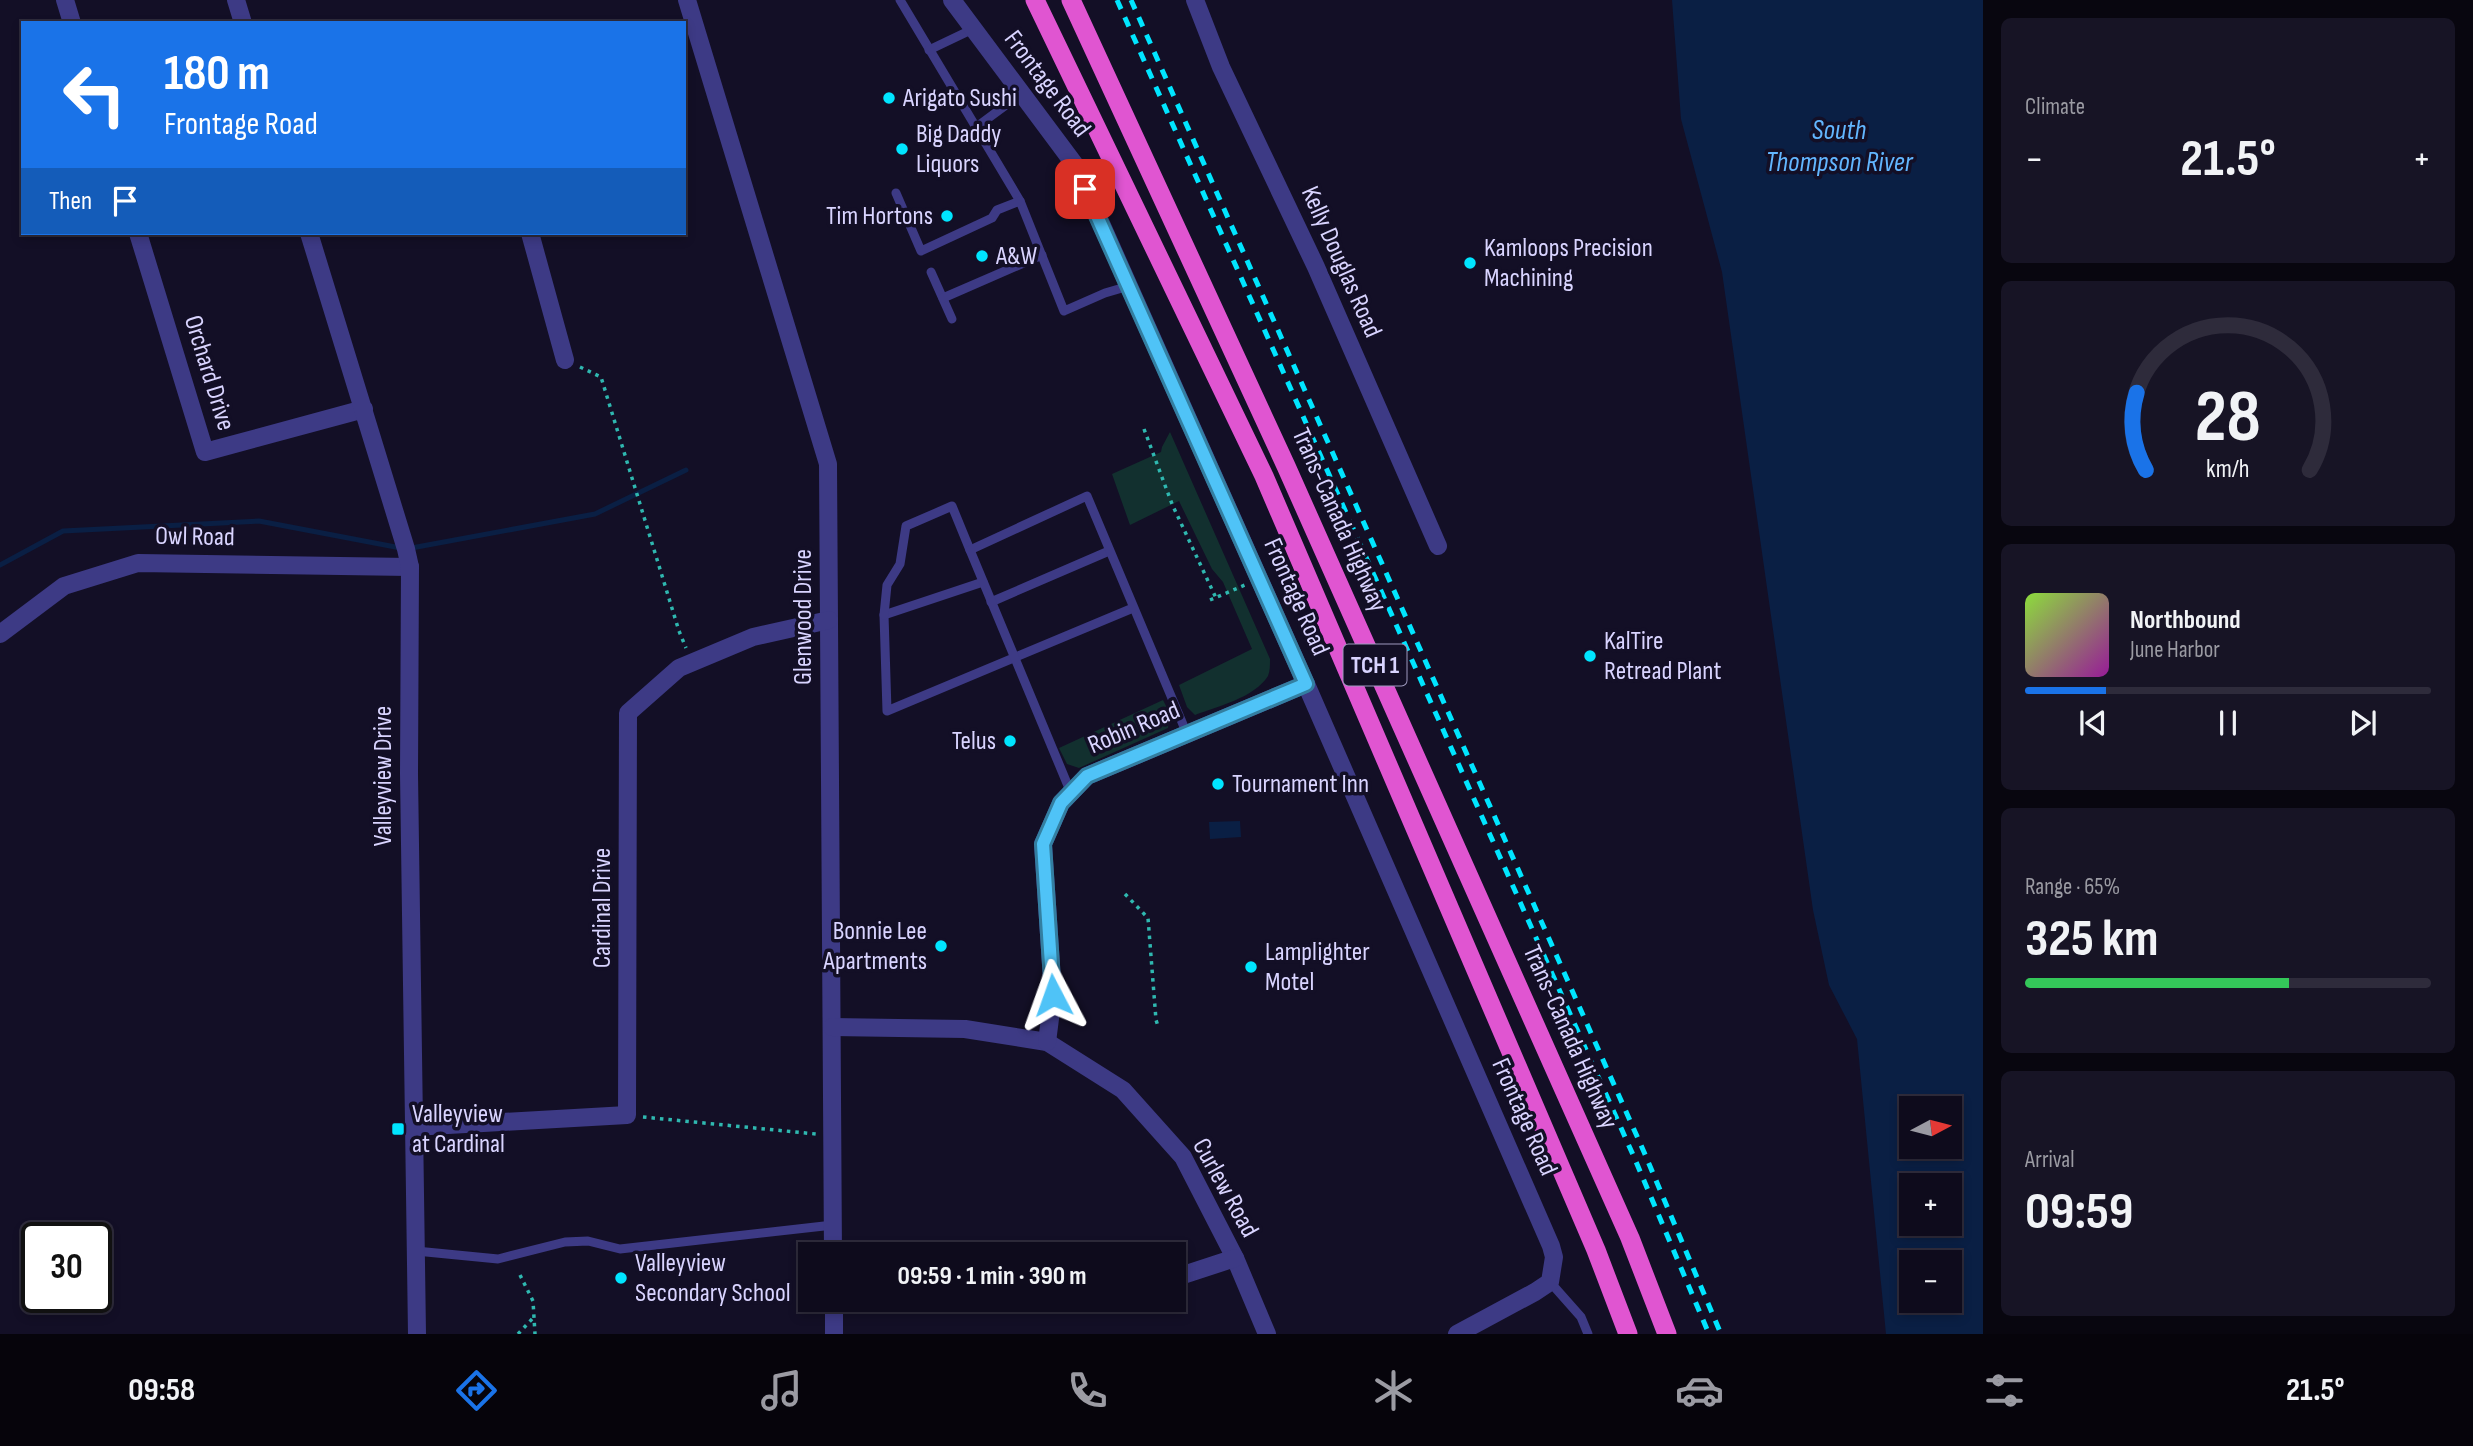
<!DOCTYPE html>
<html lang="en">
<head>
<meta charset="utf-8">
<style>
	:root { --surface:#0e0b1c; --page:#171425; --text:#f1f3f6; --muted:#9b9ba3; --line:#2e2b3b; --accent:#1a73e8 }
	body { margin:0; font-family:"Sofia Sans Condensed",sans-serif; background:var(--page); color:var(--text); height:100vh; display:flex; flex-direction:column; font-size:26px; white-space:nowrap }
	* { box-sizing:border-box; margin:0 }
	p { font-size:23px; color:var(--muted) }
	.icon { flex:none; width:38px; height:38px; fill:none; stroke:currentColor; stroke-width:2; stroke-linecap:round; stroke-linejoin:round }
	.map { position:relative; flex:1; overflow:hidden }
	.side { display:flex; flex-direction:column; gap:18px; padding:18px; background:#08060f; width:490px }
	.side>* { flex:none }
	.guide { position:absolute; left:21px; top:21px; width:665px; height:214px; border-radius:0px; box-shadow:0 4px 10px #0003,0 0 0 2px var(--line); background:#1a73e8; color:#fff; overflow:hidden }
	.needle { width:46px; rotate:83deg }
	.controls { position:absolute; left:1899px; top:1096px; display:grid; gap:14px }
	.controls a { display:grid; place-items:center; width:63px; height:63px; border-radius:0px; background:var(--surface); box-shadow:0 4px 10px #0003,0 0 0 2px var(--line); font-size:35px }
	.speed { position:absolute; left:21px; top:1222px; display:flex; gap:14px; font-size:35px; font-weight:700; text-align:center }
	.speed>* { display:grid; place-content:center; width:91px; height:91px; border-radius:50%; background:var(--surface); box-shadow:0 4px 10px #0003,0 0 0 2px var(--line); line-height:1 }
	.speed .limit { border:4px solid #111; border-radius:10px; background:#fff; color:#111 }
	.pin { position:absolute; display:grid; place-items:center; width:60px; height:60px; color:#fff; margin:-30px; border-radius:14px; box-shadow:0 4px 10px #0006 }
	.me { position:absolute; width:77px; margin:-38px; rotate:356deg; stroke-linejoin:round; filter:drop-shadow(0 0 5px #0008) }
	.turn { display:flex; align-items:center; gap:24px; height:147px; padding:0 28px; font-size:32px }
	.turn .icon { width:91px; height:91px; stroke-width:2.5 }
	.turn b { display:block; font-size:49px; line-height:60px }
	.then { display:flex; align-items:center; height:66px; padding:0 28px; background:#0003; gap:14px; font-size:26px }
	.big { font-size:52px; font-weight:700; line-height:1.1 }
	.side .widget { flex:1; display:flex; flex-direction:column; justify-content:center; gap:10px; min-width:0; padding:0 24px; border-radius:10px; background:var(--page) }
	.side .dial { align-items:center; gap:0 }
	.dial svg { height:182px; overflow:visible; fill:none; stroke:var(--line); stroke-width:7; stroke-linecap:round; text-anchor:middle }
	.dial text { fill:var(--text); stroke:none }
	.song { display:flex; align-items:center; gap:21px }
	.cover { width:84px; height:84px; border-radius:10px; background:linear-gradient(135deg,hsl(90 70% 55%),hsl(300 70% 35%)) }
	.played { height:7px; border-radius:4px; background:linear-gradient(90deg,var(--accent) 20%,var(--line) 20%) }
	.keys { display:flex; justify-content:space-around; direction:ltr }
	.heat { display:flex; justify-content:space-between; align-items:center; font-size:38px; direction:ltr }
	.charge { height:10px; border-radius:5px; background:linear-gradient(90deg,#34c759 65%,var(--line) 0) }
	.trip { position:absolute; left:798px; top:1242px; width:388px; height:70px; border-radius:0px; background:var(--surface); box-shadow:0 4px 10px #0003,0 0 0 2px var(--line); font-weight:700; line-height:70px; text-align:center }
	.tabs { display:flex; height:112px; justify-content:space-around; align-items:center; background:#06040b; color:var(--muted) }
	.tabs .icon { width:49px; height:49px }
	.tabs .selected { color:var(--accent) }
	.tabs b { font-size:32px; color:var(--text) }
	main { display:flex; flex:1; min-height:0 }
	.map>svg:first-child { display:block }
	.green { fill:#12302f }
	.water { fill:#0a1f44; fill-rule:evenodd }
	.lines { fill:none; stroke-linecap:round; stroke-linejoin:round }
	.stream { stroke:#0a1f44; stroke-width:5 }
	.path { stroke:#2fb8b0; stroke-width:3.5; stroke-dasharray:3.5 5; stroke-linecap:butt }
	.service { stroke:#3d3a85; stroke-width:9 }
	.minor { stroke:#3d3a85; stroke-width:18 }
	.tertiary { stroke:#3d3a85; stroke-width:18 }
	.trunk { stroke:#e055d1; stroke-width:19 }
	.rail { stroke:#00e5ff; stroke-width:5; stroke-dasharray:10 9; stroke-linecap:butt }
	.route-casing { stroke:#337fa1; stroke-width:18 }
	.route { stroke:#4fc3f7; stroke-width:12 }
	.poi-dot { fill:#00e5ff; stroke:#130f26; stroke-width:2.5 }
	.labels { text-anchor:middle; dominant-baseline:central; stroke-width:7; stroke-linejoin:round; paint-order:stroke }
	.shield { fill:#130f26; stroke:#9e99be; stroke-width:2 }
	.shield-label { font-size:24px; font-weight:bold; fill:#d9d4ff }
	.street-label { font-size:26px; fill:#d9d4ff; stroke:#130f26 }
	.poi-label { font-size:26px; fill:#d9d4ff; stroke:#130f26; text-anchor:start }
	.water-label { font-size:28px; font-style:italic; fill:#62b6ff; stroke:#130f26 }
</style>
</head>
<body>
<main>
<div class="map">
<svg width="1983" height="1334" viewBox="0 0 1983 1334">
	<rect width="100%" height="100%" fill="#130f26"/>
	<g class="green">
		<path d="M 1170,432 L 1270,659 C 1270,665 1270,671 1268,676 C 1254,698 1218,706 1195,715 L 1187,707 L 1179,685 L 1252,649 L 1223,582 L 1212,569 L 1179,501 L 1130,525 L 1112,474 L 1161,452 L 1162,447 Z"/>
		<polygon points="1163,700 1170,714 1168,728 1079,768 1067,764 1059,748"/>
	</g>
	<g class="water">
		<path d="M 1672,0 L 1983,0 L 1983,1334 L 1886,1334 L 1857,1039 L 1829,985 L 1813,910 L 1722,272 L 1681,119 ZM 1911,1108 L 1950,1108 L 1950,1146 L 1911,1146 ZM 1911,1185 L 1950,1185 L 1950,1223 L 1911,1223 ZM 1911,1262 L 1950,1262 L 1950,1300 L 1911,1300 Z"/>
		<polygon points="1240,821 1241,837 1210,839 1209,822"/>
	</g>
	<g class="lines">
		<polyline class="stream" points="0,565 63,531 259,521 406,549 595,514 686,470"/>
		<g class="path">
			<polyline points="580,367 601,377 679,631 686,648"/>
			<polyline points="1144,429 1172,504 1216,598"/>
			<polyline points="1210,600 1245,585"/>
			<polyline points="1125,894 1148,918 1156,1020 1158,1026"/>
			<polyline points="643,1117 816,1134"/>
			<polyline points="520,1275 533,1301 535,1334"/>
			<polyline points="518,1334 534,1317"/>
		</g>
		<g class="service">
			<polyline points="900,0 1020,201 1064,311 1105,293 1129,286"/>
			<polyline points="929,50 973,29"/>
			<polyline points="975,128 1021,94"/>
			<polyline points="896,193 921,251 992,218 997,210 1020,201"/>
			<polyline points="931,272 952,319"/>
			<polyline points="943,298 1042,255"/>
			<polyline points="983,582 884,615 887,711 1133,608"/>
			<polyline points="991,602 1109,551"/>
			<polyline points="884,615 887,585 900,564 906,526 952,506 970,550"/>
			<polyline points="1071,793 970,550 1087,496 1187,734"/>
			<polyline points="416,1251 498,1259 565,1242 588,1241 620,1249 833,1225"/>
			<polyline points="1550,1282 1581,1317 1588,1334"/>
		</g>
		<g class="minor">
			<polyline points="65,0 72,23"/>
			<polyline points="687,0 828,464 833,1255"/>
			<polyline points="952,0 1075,165 1306,684 1551,1246 1554,1257 1550,1282 1535,1292 1457,1334"/>
			<polyline points="1195,0 1221,67 1316,267 1438,546"/>
			<polyline points="138,233 205,452 364,409"/>
			<polyline points="530,233 565,360"/>
			<polyline points="0,634 64,586 138,563 410,567"/>
			<polyline points="832,1027 965,1029 1047,1042 1123,1090 1183,1157 1235,1258 1267,1334"/>
			<polyline points="1047,1042 1053,995 1043,844 1061,803 1087,776 1306,684"/>
			<polyline points="413,1127 627,1115 628,713 679,668 753,637 829,620"/>
			<polyline points="1174,1278 1235,1258"/>
			<polyline points="834,1300 834,1334"/>
		</g>
		<g class="tertiary">
			<polyline points="236,0 243,23"/>
			<polyline points="309,233 406,549 410,567 409,774 417,1334"/>
		</g>
		<g class="trunk">
			<polyline points="1035,0 1264,476 1596,1250 1628,1334"/>
			<polyline points="1071,0 1286,466 1630,1238 1667,1334"/>
		</g>
		<g class="rail">
			<polyline points="1117,0 1634,1157 1709,1334"/>
			<polyline points="1131,0 1644,1152 1721,1334"/>
		</g>
	</g>
	<g class="lines">
		<g class="route-casing">
			<polyline id="route" points="1053,995 1043,844 1061,803 1087,776 1306,684 1085,189"/>
		</g>
		<use href="#route" class="route"/>
	</g>
	<g class="poi-dot">
		<circle cx="889" cy="98" r="7"/>
		<circle cx="902" cy="149" r="7"/>
		<circle cx="947" cy="216" r="7"/>
		<circle cx="982" cy="256" r="7"/>
		<circle cx="1470" cy="263" r="7"/>
		<circle cx="1590" cy="656" r="7"/>
		<circle cx="1010" cy="741" r="7"/>
		<circle cx="1218" cy="784" r="7"/>
		<circle cx="941" cy="946" r="7"/>
		<circle cx="1251" cy="967" r="7"/>
		<rect x="391" y="1122" width="14" height="14" rx="3.5"/>
		<circle cx="621" cy="1278" r="7"/>
	</g>
	<g class="labels">
		<rect class="shield" x="1343.5" y="644.5" width="63" height="41" rx="5"/>
		<g class="shield-label">
			<text x="1375" y="665">TCH 1</text>
		</g>
		<g class="street-label">
			<text transform="translate(1047 84) rotate(53)">Frontage Road</text>
			<text transform="translate(1341 262) rotate(66)">Kelly Douglas Road</text>
			<text transform="translate(209 373) rotate(73)">Orchard Drive</text>
			<text transform="translate(1339 520) rotate(66)">Trans-Canada Highway</text>
			<text transform="translate(195 537) rotate(1)">Owl Road</text>
			<text transform="translate(1296 597) rotate(66)">Frontage Road</text>
			<text transform="translate(803 617) rotate(-90)">Glenwood Drive</text>
			<text transform="translate(1134 728) rotate(-23)">Robin Road</text>
			<text transform="translate(383 776) rotate(-90)">Valleyview Drive</text>
			<text transform="translate(602 908) rotate(-90)">Cardinal Drive</text>
			<text transform="translate(1570 1037) rotate(66)">Trans-Canada Highway</text>
			<text transform="translate(1524 1117) rotate(66)">Frontage Road</text>
			<text transform="translate(1225 1188) rotate(61)">Curlew Road</text>
		</g>
		<g class="poi-label">
			<text x="903" y="98">Arigato Sushi</text>
			<text x="916" y="134">Big Daddy<tspan x="916" dy="30">Liquors</tspan></text>
			<text x="933" y="216" text-anchor="end">Tim Hortons</text>
			<text x="1484" y="248">Kamloops Precision<tspan x="1484" dy="30">Machining</tspan></text>
			<text x="996" y="256">A&amp;W</text>
			<text x="1604" y="641">KalTire<tspan x="1604" dy="30">Retread Plant</tspan></text>
			<text x="996" y="741" text-anchor="end">Telus</text>
			<text x="1232" y="784">Tournament Inn</text>
			<text x="927" y="931" text-anchor="end">Bonnie Lee<tspan x="927" dy="30">Apartments</tspan></text>
			<text x="1265" y="952">Lamplighter<tspan x="1265" dy="30">Motel</tspan></text>
			<text x="412" y="1114">Valleyview<tspan x="412" dy="30">at Cardinal</tspan></text>
			<text x="635" y="1263">Valleyview<tspan x="635" dy="30">Secondary School</tspan></text>
		</g>
		<g class="water-label">
			<text x="1839" y="130">South<tspan x="1839" dy="32">Thompson River</tspan></text>
		</g>
	</g>
</svg>
<div class="controls">
<a><svg class="needle" viewBox="-14 -14 28 28"><path d="M0-13l5 13h-10z" fill="#e53935"/><path d="M0 13l5-13h-10z" fill="#9b9ba3"/></svg></a>
<a>+</a>
<a>−</a>
</div>
<div class="speed"><div class="limit">30</div></div>
<div class="pin" style="left:1085px;top:189px;background:#d93025"><svg class="icon" aria-label="arrive" viewBox="0 0 24 24"><path d="M6 21V4h12l-3 4 3 4H6"/></svg></div>
<svg class="me" style="left:1053px;top:995px" viewBox="-20 -20 40 40"><path d="M0-17L14 15 0 8-14 15z" fill="#4fc3f7" stroke="#fff" stroke-width="4"/></svg>
<div class="trip">09:59 · 1 min · 390 m</div>
<div class="guide">
<div class="turn"><svg class="icon" aria-label="left" viewBox="0 0 24 24"><path d="M17 20v-9H6M10 6l-5 5 5 5"/></svg><div><b>180 m</b>Frontage Road</div></div>
<div class="then">Then<svg class="icon" aria-label="arrive" viewBox="0 0 24 24"><path d="M6 21V4h12l-3 4 3 4H6"/></svg></div>
</div>
</div>
<section class="side">
<div class="widget"><p>Climate</p>
<div class="heat"><a>−</a><b class="big">21.5°</b><a>+</a></div>
</div>
<div class="widget dial"><svg viewBox="0 0 100 80">
<path d="M14 69A42 42 0 1 1 86 69"/>
<path d="M14 69A42 42 0 0 1 10 35" stroke="#1a73e8"/>
<text x="50" y="56" font-size="32" font-weight="700">28</text>
<text x="50" y="72" font-size="11">km/h</text>
</svg></div>
<div class="widget">
<div class="song"><i class="cover"></i><div><b>Northbound</b><p>June Harbor</p></div></div>
<div class="played"></div>
<div class="keys"><svg class="icon" aria-label="previous" viewBox="0 0 24 24"><path d="M18 5L8 12l10 7zM5 5v14"/></svg><svg class="icon" aria-label="pause" viewBox="0 0 24 24"><path d="M8 5v14M16 5v14"/></svg><svg class="icon" aria-label="next" viewBox="0 0 24 24"><path d="M6 5l10 7-10 7zM19 5v14"/></svg></div>
</div>
<div class="widget"><p>Range · 65%</p><b class="big">325 km</b><div class="charge"></div></div>
<div class="widget"><p>Arrival</p><b class="big">09:59</b></div>
</section>
</main>
<nav class="tabs">
<b>09:58</b>
<svg class="icon selected" aria-label="directions" viewBox="0 0 24 24"><path d="M12 3l9 9-9 9-9-9zM9 14v-3h6M13 9l2 2-2 2"/></svg>
<svg class="icon" aria-label="music" viewBox="0 0 24 24"><path d="M9 18V5l10-2v13"/><circle cx="6" cy="18" r="3"/><circle cx="16" cy="16" r="3"/></svg>
<svg class="icon" aria-label="phone" viewBox="0 0 24 24"><path d="M5 4h4l2 5-3 2q2 4 5 5l2-3 5 2v4C11 20 4 13 5 4z"/></svg>
<svg class="icon" aria-label="climate" viewBox="0 0 24 24"><path d="M12 3v18M4 7l16 10M4 17L20 7"/></svg>
<svg class="icon" aria-label="car" viewBox="0 0 24 24"><path d="M5 17H2v-5l4-1 3-4h7l3 4 3 1v5h-3M9 17h6M6 11h13"/><circle cx="7" cy="17" r="2"/><circle cx="17" cy="17" r="2"/></svg>
<svg class="icon" aria-label="filters" viewBox="0 0 24 24"><path d="M4 7h16M4 17h16"/><circle cx="9" cy="7" r="2"/><circle cx="15" cy="17" r="2"/></svg>
<b>21.5°</b>
</nav>
</body>
</html>
